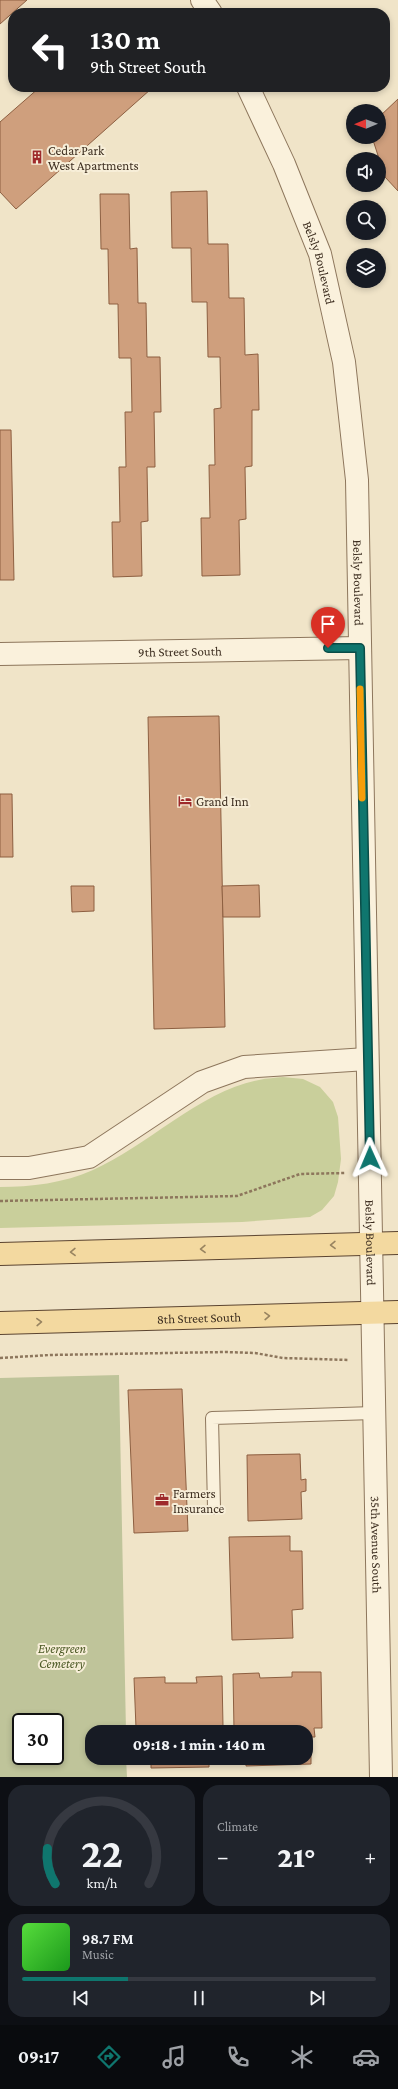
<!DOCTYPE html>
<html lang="en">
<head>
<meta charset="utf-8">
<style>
	:root { --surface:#171b24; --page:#20242c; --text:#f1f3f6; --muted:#9ea1a6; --line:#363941; --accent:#0f766e }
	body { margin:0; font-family:"Crimson Pro",serif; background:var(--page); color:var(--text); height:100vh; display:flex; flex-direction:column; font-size:15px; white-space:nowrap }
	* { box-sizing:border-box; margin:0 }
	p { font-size:13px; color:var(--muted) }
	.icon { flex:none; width:22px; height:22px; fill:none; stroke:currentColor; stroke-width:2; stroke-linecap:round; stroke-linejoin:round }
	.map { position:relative; height:1777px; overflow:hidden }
	.side { display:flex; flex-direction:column; gap:8px; padding:8px; background:#0d0f14; flex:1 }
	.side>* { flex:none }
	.hud { position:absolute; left:8px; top:8px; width:382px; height:84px; border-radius:16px; box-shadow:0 2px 6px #0003; background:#202124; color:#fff; overflow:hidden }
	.needle { width:26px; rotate:269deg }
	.fabs { position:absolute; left:346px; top:104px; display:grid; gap:8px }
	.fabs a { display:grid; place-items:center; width:40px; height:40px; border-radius:50%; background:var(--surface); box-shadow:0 2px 6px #0003; font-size:20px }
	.speed { position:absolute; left:12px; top:1713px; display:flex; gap:8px; font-size:20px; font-weight:700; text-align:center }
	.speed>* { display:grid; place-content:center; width:52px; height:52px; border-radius:50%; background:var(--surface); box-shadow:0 2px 6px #0003; line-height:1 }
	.speed .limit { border:2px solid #111; border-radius:6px; background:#fff; color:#111 }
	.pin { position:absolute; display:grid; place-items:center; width:34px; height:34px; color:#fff; margin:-41px -17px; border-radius:50% 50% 50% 0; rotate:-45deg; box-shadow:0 0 4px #0007 }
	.pin .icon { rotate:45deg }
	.me { position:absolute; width:44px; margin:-22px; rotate:359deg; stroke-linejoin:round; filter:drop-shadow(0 0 3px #0008) }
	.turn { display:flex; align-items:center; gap:14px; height:84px; padding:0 16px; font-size:18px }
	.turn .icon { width:52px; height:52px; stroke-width:2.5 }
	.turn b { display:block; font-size:28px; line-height:34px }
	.big { font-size:30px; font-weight:800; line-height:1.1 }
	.side .widget { flex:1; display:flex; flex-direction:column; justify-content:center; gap:6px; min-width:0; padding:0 14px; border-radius:16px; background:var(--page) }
	.side .dial { align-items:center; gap:0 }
	.dial svg { height:104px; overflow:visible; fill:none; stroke:var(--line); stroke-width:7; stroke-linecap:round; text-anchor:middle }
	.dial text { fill:var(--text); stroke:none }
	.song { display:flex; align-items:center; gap:12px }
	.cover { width:48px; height:48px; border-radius:6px; background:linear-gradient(135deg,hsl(110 70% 55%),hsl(120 70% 35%)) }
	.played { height:4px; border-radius:2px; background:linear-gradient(90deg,var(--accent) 30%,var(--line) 30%) }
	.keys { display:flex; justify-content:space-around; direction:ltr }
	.heat { display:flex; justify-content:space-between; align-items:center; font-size:22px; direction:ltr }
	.side .tiles { flex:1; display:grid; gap:8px; grid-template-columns:1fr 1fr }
	.widget:last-child { grid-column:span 2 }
	.trip { position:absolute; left:85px; top:1725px; width:228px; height:40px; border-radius:16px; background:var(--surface); box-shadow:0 2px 6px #0003; font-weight:800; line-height:40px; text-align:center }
	.menu { display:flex; height:64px; justify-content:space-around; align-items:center; background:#090b0e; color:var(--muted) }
	.menu .icon { width:28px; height:28px }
	.menu .on { color:var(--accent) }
	.menu b { font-size:18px; color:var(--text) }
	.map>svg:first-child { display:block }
	.green { fill:#c9cf9b }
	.cemetery { fill:#bfc49a; fill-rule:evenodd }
	.building { fill:#cf9f7d; stroke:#8d5f41 }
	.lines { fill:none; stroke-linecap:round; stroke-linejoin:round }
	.service-casing { stroke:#8d765c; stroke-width:14 }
	.minor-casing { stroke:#8d765c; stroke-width:24 }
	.primary-casing { stroke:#5b4430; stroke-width:24 }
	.path { stroke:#8d765c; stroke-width:2.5; stroke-dasharray:3 2; stroke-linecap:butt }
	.service { stroke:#faf1dc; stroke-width:12 }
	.minor { stroke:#faf1dc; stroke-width:22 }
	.primary { stroke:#f3d9a0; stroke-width:22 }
	.oneway { stroke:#988460 }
	.route-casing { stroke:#0a4d48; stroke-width:10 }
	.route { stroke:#0f766e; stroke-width:7 }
	.slow { stroke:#f59e0b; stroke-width:7 }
	.labels { text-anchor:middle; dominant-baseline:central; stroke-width:4; stroke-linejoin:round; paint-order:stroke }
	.poi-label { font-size:13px; fill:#3d2e20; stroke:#f7eed8; text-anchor:start }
	.street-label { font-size:13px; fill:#3d2e20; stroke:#f7eed8 }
	.park-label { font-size:13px; font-style:italic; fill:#4d5a26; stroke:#f7eed8 }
</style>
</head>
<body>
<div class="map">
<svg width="398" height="1777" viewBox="0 0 398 1777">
	<rect width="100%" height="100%" fill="#f0e4c8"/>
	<path class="green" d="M 283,1077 L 303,1079 L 320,1087 L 333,1102 L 338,1117 L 341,1159 L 338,1182 L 334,1196 L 322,1210 L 310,1217 L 242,1222 L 0,1228 L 0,1187 C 31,1187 64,1183 93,1170 C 146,1147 202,1090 259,1080 C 267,1078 275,1078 283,1077 Z"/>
	<path class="cemetery" d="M 119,1375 L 126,1732 L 92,1732 L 92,1758 L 126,1758 L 127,1777 L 0,1777 L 0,1378 ZM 21,1722 L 55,1722 L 55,1756 L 21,1756 Z"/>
	<g class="building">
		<polygon points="0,0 27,0 0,24"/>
		<polygon points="40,87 149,87 151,89 16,209 0,192 0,122"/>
		<polygon points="398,99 398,191 385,177 372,137 379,137 379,117"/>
		<polygon points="207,191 208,244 228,244 229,298 244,298 245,355 258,354 259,410 252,410 252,466 245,467 246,519 239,520 240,575 202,576 201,518 210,518 209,465 215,465 214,409 221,408 220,357 208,357 207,302 192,302 191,248 172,248 171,192"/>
		<polygon points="100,194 129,194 130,249 137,248 138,303 146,303 147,357 160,357 161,412 154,412 155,467 147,467 148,521 141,522 142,576 113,577 112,522 120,522 119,467 126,467 125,412 132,412 131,358 119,358 118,304 109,304 108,249 101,249"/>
		<polygon points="0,430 11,430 14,580 0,580"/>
		<polygon points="219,716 225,1027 154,1029 148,717"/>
		<polygon points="0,794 12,794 13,857 0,857"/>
		<polygon points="259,885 260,917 223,917 222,886"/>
		<polygon points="71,886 94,886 94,911 72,912"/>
		<polygon points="182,1389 188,1531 134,1533 128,1390"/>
		<polygon points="300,1454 301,1480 306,1479 306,1491 301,1492 302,1519 248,1521 247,1455"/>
		<polygon points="290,1536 290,1551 302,1551 303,1609 292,1610 293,1638 232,1640 229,1537"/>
		<polygon points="292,1672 321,1672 322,1728 314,1728 315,1737 311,1737 311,1764 246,1766 246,1758 306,1758 306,1732 242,1732 242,1730 234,1730 233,1674 259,1673 260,1678 292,1677"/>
		<polygon points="222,1676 223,1726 215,1726 215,1732 144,1732 143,1728 136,1728 134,1678 165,1677 165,1683 197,1683 196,1677"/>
		<polygon points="151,1758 209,1758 209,1767 151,1768"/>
	</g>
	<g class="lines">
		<g class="service-casing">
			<polyline id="service" points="214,1508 212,1418 374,1413"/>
		</g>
		<g class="minor-casing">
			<g id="minor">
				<polyline points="202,0 211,13"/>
				<path id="s1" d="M 248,87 L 284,164 L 320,254 L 344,362 L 357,480 L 381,1777"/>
				<path id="s2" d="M 0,654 L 360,648"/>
				<polyline points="0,1168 29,1168 89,1157 202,1082 244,1067 367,1059"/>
			</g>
		</g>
		<g class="primary-casing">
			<g id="primary">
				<polyline points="0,1254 398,1243"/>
				<path id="s3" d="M 0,1323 L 398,1312"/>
			</g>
		</g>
		<g class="path">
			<polyline points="0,1201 237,1196 300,1174 346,1173"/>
			<polyline points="0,1358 50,1355 226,1352 255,1353 283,1358 349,1360"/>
		</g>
		<use href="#service" class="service"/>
		<use href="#minor" class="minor"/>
		<use href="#primary" class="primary"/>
	</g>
	<defs><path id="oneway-chevron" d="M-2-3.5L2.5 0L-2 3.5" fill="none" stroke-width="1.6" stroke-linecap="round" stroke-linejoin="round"/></defs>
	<g class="oneway">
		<use href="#oneway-chevron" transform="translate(333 1245) rotate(179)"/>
		<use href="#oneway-chevron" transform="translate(203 1249) rotate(179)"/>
		<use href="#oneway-chevron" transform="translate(73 1252) rotate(179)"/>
		<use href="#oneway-chevron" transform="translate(267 1316) rotate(-2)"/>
		<use href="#oneway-chevron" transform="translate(39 1322) rotate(-2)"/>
	</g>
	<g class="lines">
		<g class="route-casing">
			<polyline id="route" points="328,648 360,648 370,1158"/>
		</g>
		<use href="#route" class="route"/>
		<polyline class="slow" points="360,689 362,798"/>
	</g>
	<defs>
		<g id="building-bare" transform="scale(1.08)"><path d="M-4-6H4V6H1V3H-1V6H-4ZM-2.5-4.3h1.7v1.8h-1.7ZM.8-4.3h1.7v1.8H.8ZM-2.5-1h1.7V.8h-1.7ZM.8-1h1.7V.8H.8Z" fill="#9e2a2b" stroke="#f7eed8" stroke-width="2.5" paint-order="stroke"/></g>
		<g id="hotel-bare" transform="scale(1.08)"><path d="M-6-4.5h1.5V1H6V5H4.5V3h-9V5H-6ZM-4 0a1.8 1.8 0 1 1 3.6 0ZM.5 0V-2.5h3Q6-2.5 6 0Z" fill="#9e2a2b" stroke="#f7eed8" stroke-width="2.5" paint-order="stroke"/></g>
		<g id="office-bare" transform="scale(1.08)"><path d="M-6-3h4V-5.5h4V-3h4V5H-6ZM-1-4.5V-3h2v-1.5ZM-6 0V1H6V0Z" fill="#9e2a2b" stroke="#f7eed8" stroke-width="2.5" paint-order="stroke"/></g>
	</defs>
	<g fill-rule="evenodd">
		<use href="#building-bare" x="37" y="157"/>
		<use href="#hotel-bare" x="185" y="801"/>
		<use href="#office-bare" x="162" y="1500"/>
	</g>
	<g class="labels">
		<g class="poi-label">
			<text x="48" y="150">Cedar Park<tspan x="48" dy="15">West Apartments</tspan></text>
			<text x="196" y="801">Grand Inn</text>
			<text x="173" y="1493">Farmers<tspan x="173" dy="15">Insurance</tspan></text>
		</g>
		<g class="street-label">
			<text stroke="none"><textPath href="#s1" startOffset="190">Belsly Boulevard</textPath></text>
			<text stroke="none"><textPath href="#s1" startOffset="514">Belsly Boulevard</textPath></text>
			<text stroke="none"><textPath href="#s2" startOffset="180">9th Street South</textPath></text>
			<text stroke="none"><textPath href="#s1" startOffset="1174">Belsly Boulevard</textPath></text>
			<text stroke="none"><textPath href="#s3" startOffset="199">8th Street South</textPath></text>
			<text stroke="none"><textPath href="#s1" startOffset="1476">35th Avenue South</textPath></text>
		</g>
		<g class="park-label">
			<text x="62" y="1648">Evergreen<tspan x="62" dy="15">Cemetery</tspan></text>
		</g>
	</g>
</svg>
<div class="fabs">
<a><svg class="needle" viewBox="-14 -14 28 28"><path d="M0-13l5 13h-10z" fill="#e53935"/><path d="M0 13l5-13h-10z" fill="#9ea1a6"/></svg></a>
<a><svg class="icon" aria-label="sound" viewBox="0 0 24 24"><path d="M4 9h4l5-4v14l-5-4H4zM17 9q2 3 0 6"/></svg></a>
<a><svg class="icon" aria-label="search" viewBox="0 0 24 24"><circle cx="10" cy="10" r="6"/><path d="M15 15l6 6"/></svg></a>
<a><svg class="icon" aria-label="layers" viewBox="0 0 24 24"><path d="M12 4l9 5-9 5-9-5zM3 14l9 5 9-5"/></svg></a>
</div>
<div class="speed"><div class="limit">30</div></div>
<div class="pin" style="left:328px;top:648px;background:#d93025"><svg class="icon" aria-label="arrive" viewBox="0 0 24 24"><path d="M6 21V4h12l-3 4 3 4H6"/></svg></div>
<svg class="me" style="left:370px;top:1158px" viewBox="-20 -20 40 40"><path d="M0-17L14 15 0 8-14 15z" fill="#0f766e" stroke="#fff" stroke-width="4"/></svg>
<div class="trip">09:18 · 1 min · 140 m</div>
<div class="hud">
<div class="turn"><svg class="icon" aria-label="left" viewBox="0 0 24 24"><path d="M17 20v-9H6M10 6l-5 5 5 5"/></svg><div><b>130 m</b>9th Street South</div></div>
</div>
</div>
<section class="side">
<div class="tiles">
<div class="widget dial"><svg viewBox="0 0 100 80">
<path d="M14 69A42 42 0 1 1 86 69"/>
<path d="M14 69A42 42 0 0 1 8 42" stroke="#0f766e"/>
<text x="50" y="56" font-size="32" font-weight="700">22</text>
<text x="50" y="72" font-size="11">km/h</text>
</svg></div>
<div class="widget"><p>Climate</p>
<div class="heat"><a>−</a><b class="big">21°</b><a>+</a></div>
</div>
<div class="widget">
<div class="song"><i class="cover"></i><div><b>98.7 FM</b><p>Music</p></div></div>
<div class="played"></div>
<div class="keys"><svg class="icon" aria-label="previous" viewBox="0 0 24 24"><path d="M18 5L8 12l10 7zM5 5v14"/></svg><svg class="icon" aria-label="pause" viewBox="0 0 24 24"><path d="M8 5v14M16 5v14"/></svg><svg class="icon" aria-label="next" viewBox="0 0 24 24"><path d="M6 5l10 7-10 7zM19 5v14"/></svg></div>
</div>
</div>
</section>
<nav class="menu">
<b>09:17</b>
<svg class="icon on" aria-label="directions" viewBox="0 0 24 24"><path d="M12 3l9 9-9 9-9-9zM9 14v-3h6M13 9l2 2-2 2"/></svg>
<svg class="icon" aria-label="music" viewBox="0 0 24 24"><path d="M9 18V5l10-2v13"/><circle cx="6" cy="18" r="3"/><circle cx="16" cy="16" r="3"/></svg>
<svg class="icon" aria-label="phone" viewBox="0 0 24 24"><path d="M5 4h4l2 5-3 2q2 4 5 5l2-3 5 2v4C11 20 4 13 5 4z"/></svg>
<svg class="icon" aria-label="climate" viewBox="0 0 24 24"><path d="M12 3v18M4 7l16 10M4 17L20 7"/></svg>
<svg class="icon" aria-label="car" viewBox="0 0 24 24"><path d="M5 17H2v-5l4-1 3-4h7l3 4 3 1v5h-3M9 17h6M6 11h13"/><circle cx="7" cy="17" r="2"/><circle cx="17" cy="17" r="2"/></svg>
</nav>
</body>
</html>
